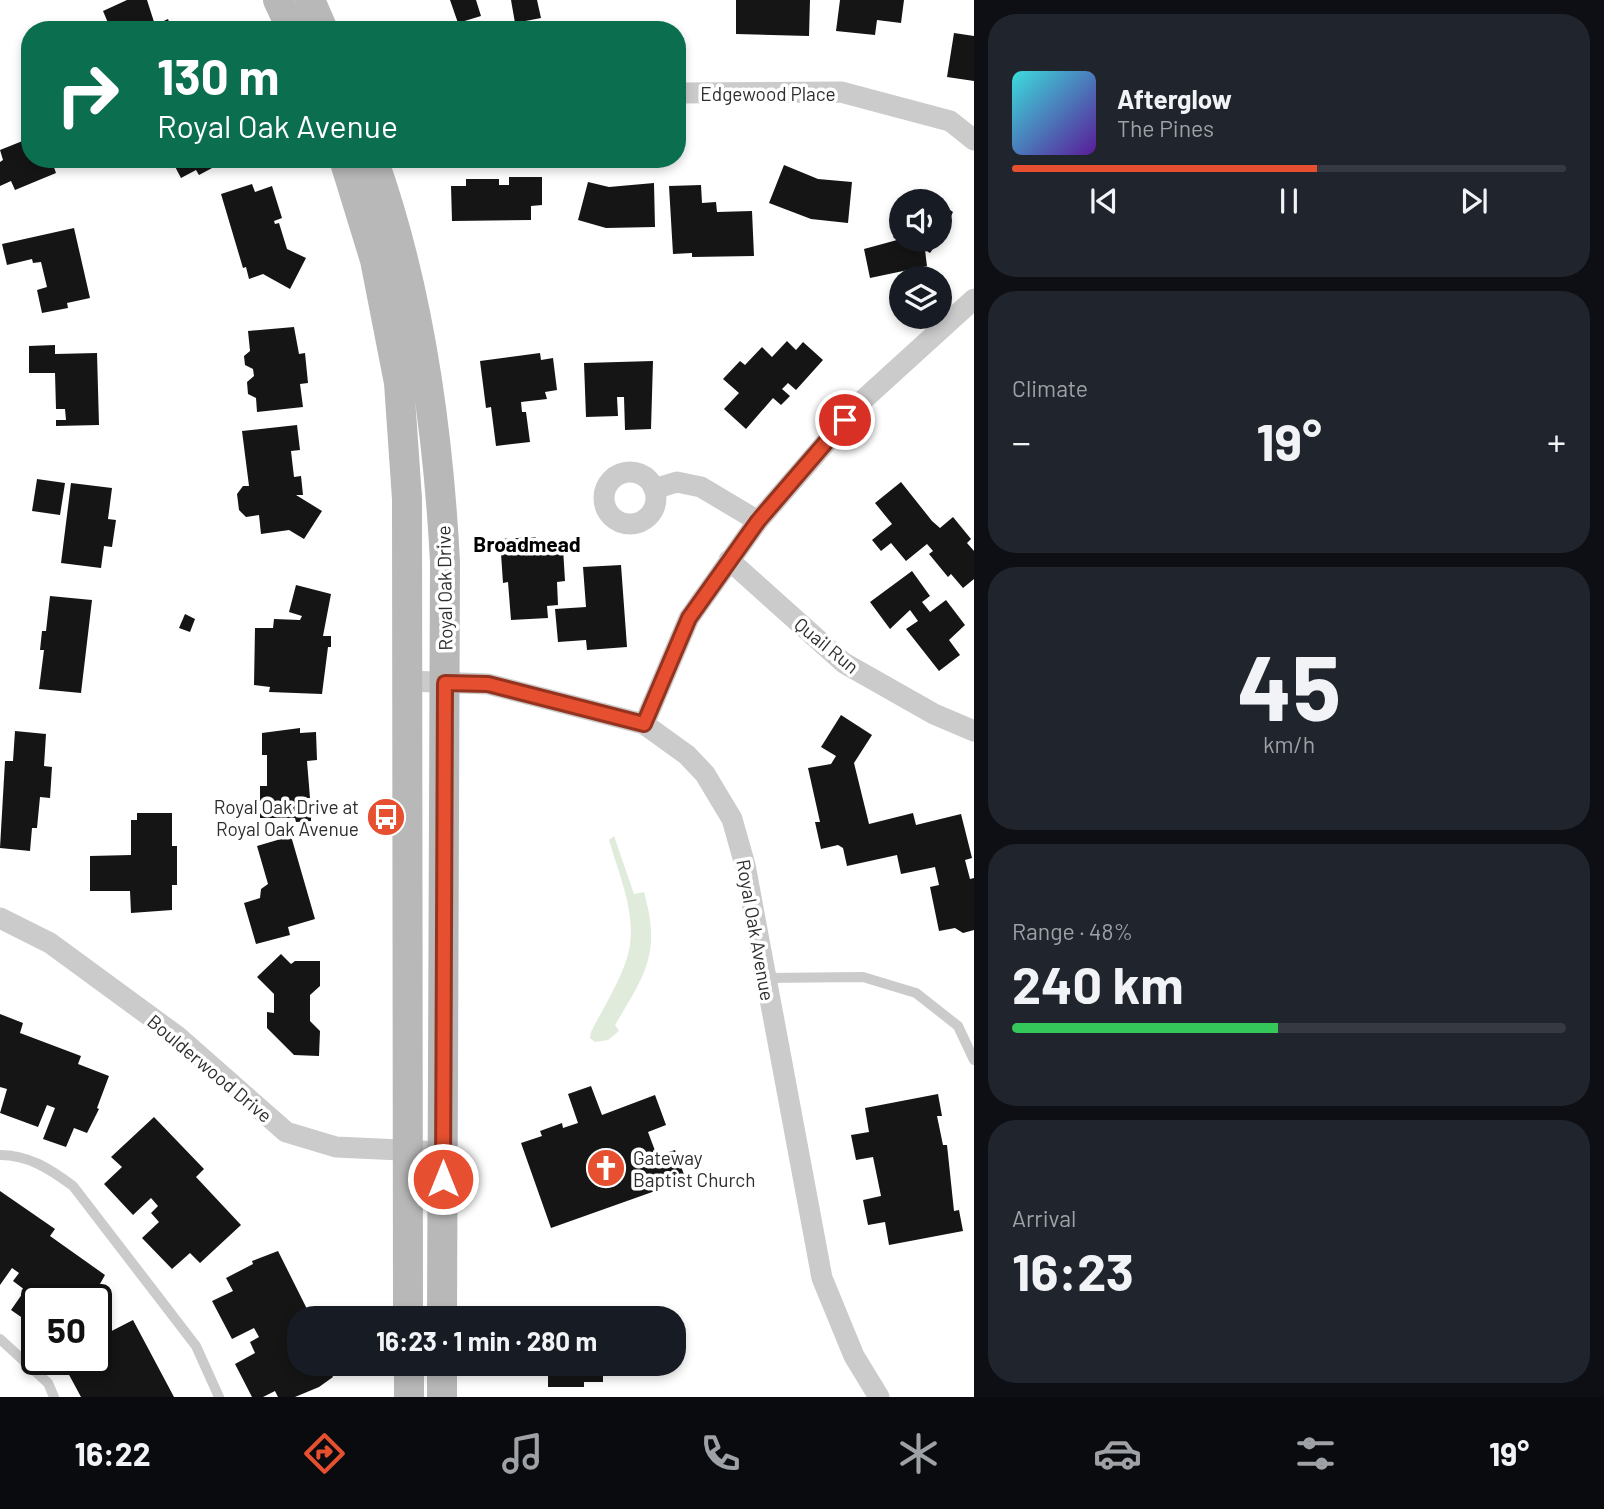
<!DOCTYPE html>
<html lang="en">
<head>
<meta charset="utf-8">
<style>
	:root { --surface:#171b24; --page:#20242c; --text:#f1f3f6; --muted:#9ea1a6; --line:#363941; --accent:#e64f2f }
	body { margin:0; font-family:Barlow,sans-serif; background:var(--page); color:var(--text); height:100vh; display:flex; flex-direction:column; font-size:26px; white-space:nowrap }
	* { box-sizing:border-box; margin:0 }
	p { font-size:23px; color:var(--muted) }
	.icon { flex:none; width:38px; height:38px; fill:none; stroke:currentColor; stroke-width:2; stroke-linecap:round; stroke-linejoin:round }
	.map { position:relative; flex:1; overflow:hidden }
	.sheet { display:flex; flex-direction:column; gap:14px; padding:14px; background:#0d0f14; width:630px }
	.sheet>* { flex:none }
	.guide { position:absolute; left:21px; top:21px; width:665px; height:147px; border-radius:28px; box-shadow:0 4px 10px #0003; background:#0b6e4f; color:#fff; overflow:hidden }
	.fabs { position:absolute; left:889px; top:189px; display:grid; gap:14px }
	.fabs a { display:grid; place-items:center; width:63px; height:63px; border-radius:50%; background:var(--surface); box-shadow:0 4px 10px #0003; font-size:35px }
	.speed { position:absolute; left:21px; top:1284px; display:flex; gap:14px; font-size:35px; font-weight:700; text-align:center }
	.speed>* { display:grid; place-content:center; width:91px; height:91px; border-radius:50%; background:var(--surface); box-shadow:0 4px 10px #0003; line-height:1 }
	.speed .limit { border:4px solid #111; border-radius:10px; background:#fff; color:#111 }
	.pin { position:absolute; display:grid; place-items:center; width:60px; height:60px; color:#fff; margin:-30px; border:4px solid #fff; border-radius:50%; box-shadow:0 2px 7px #0007 }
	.me { position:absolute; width:77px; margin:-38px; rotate:0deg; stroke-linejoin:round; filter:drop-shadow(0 0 5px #0008) }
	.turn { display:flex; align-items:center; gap:24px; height:147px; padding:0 21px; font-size:32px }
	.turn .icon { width:91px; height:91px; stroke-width:2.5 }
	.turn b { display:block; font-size:49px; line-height:60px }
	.big { font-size:52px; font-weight:700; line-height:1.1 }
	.sheet .card { flex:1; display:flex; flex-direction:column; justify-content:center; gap:10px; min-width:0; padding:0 24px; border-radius:28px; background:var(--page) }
	.sheet .dial { align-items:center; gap:0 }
	.dial b { font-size:91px; line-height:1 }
	.song { display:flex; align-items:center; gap:21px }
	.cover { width:84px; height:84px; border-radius:10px; background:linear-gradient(135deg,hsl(180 70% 55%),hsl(270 70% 35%)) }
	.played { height:7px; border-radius:4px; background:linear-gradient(90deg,var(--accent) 55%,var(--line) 55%) }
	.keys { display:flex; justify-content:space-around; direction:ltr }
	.heat { display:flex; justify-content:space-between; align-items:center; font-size:38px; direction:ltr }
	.charge { height:10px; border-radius:5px; background:linear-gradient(90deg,#34c759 48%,var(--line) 0) }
	.trip { position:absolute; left:287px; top:1306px; width:399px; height:70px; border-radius:28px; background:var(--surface); box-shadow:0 4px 10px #0003; font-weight:700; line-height:70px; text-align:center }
	.menu { display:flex; height:112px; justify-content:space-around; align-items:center; background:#090b0e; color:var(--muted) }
	.menu .icon { width:49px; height:49px }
	.menu .on { color:var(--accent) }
	.menu b { font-size:32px; color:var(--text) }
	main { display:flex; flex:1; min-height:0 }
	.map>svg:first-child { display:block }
	.green { fill:#e0ebdb }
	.building { fill:#151515 }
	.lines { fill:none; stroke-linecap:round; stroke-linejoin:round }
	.lane { stroke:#cbcbcb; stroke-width:10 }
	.street { stroke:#cbcbcb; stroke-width:21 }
	.secondary { stroke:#b8b8b8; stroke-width:30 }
	.route-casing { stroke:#96331f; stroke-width:18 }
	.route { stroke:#e64f2f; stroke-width:12 }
	.labels { text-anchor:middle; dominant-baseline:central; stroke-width:7; stroke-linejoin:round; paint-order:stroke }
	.street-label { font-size:19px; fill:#2e2e2e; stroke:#fff }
	.poi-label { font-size:19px; fill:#2e2e2e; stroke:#fff; text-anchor:end }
	.neighbourhood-label { font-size:21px; font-weight:bold; fill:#000; stroke:#fff }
</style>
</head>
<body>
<main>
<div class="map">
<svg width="974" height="1397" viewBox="0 0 974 1397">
	<rect width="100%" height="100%" fill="#fff"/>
	<path class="green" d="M 614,836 L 634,894 L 644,892 C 661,953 646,973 615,1025 L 619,1031 L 608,1040 L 595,1042 L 590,1038 L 591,1032 C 603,1008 619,984 627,958 C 639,919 620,878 609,840 Z"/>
	<g class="building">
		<polygon points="127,0 147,0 155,25 168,19 172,30 111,30 103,11"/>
		<polygon points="450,0 476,0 481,16 458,23"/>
		<polygon points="511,0 537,0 541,18 515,23"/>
		<polygon points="736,0 810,0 809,36 736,34"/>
		<polygon points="840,0 904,0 901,23 877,20 875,35 836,31"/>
		<polygon points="954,33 974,36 974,81 947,77"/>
		<polygon points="30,138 30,159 51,159 56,173 15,190 11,181 0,186 0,162 3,160 0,150"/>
		<polygon points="171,159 229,159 199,175 196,170 181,178"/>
		<polygon points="784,165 818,179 852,182 848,223 811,219 769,203"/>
		<polygon points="509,177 542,177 542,205 531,206 531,220 452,221 451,186 466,186 466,179 499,179 499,185 509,185"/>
		<polygon points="588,182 609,187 654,183 655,227 606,228 578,220"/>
		<polygon points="252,184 255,192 272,186 282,218 274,221 275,224 279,223 287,249 306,258 290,289 263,274 249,279 246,267 243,268 221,194"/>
		<polygon points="701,185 702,203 716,202 717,212 752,211 754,256 692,257 692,253 673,254 669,186"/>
		<polygon points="940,203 953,212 940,239"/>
		<polygon points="901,226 901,240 939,240 930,253 925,250 927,266 870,278 864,249 897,240 893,237"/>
		<polygon points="74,228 90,298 67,303 68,308 42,313 37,290 47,287 41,262 33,263 32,259 7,265 2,244"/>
		<polygon points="294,327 299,354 305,353 308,383 300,384 303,407 257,412 256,398 248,394 247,382 254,376 253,369 245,365 244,356 250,351 248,331"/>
		<polygon points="787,341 796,350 803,342 823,360 796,390 788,383 782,389 790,396 781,405 773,398 746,429 724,409 739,393 723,379 740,361 745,365 762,347 772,357"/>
		<polygon points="55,345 55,354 97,353 99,425 56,426 56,420 66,420 65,409 56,409 55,373 29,373 29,346"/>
		<polygon points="540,353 541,360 553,358 557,390 545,392 547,399 521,402 522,412 526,412 530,442 496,446 491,407 486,408 480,361"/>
		<polygon points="653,361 651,429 625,430 624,397 617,397 618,416 586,417 584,363"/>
		<polygon points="297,425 300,450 291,451 294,477 301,476 303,495 296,495 322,511 304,539 289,530 261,534 259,515 246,517 239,510 237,494 243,486 249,486 242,431"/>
		<polygon points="37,479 65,483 60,515 32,511"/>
		<polygon points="901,482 932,521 940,528 953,517 971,539 967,543 974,551 974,579 963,588 951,574 948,577 929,554 933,551 927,544 906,561 891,543 881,551 872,540 892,524 875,503"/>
		<polygon points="71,483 112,488 108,519 116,520 112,547 104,546 101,568 61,563"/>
		<polygon points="536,537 536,549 548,541 557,549 563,548 565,581 557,582 558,605 547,606 548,618 511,620 508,582 503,583 500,539"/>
		<polygon points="621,565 627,647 587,650 586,640 558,642 555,609 586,607 583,567"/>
		<polygon points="912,571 930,596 922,602 930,612 946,600 965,625 949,640 960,655 939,671 906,629 918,621 910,610 890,629 870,602"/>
		<polygon points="296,585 331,594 323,636 331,636 331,647 328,647 322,694 269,692 270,687 254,685 255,628 273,628 274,619 300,620 302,616 289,612"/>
		<polygon points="50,596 92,600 81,693 39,689 44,650 40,650 42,631 46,631"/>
		<polygon points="185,614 195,619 190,632 179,628"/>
		<polygon points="841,715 872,735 854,763 869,824 913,813 916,825 961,814 972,858 965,860 970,879 974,878 974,930 963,933 955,928 939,931 930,887 939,885 935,867 901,874 897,855 847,866 843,848 838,845 821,849 815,822 820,822 808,768 831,764 836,756 821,747"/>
		<polygon points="300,728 300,733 316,732 317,760 307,761 310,798 307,798 307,806 311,806 311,821 296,822 295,818 260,818 260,786 267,786 267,755 262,755 262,733"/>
		<polygon points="15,731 46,734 44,766 52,767 50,798 40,797 37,828 32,828 30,851 0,848 5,761 13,761"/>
		<polygon points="137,813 172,813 172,846 177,846 177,885 172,885 172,910 131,913 130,891 90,891 90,856 131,855 131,820 137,820"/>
		<polygon points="291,836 315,919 288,927 290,935 256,944 244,903 260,898 261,889 268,884 257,846"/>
		<polygon points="281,954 291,964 295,961 320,961 320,986 310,995 310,1021 320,1031 319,1056 294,1055 267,1028 267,1012 274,1013 274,994 257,977"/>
		<polygon points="0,1014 23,1023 20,1033 81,1056 78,1064 109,1076 97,1108 99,1109 87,1133 74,1128 66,1147 43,1139 55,1108 47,1105 38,1127 0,1113 7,1089 0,1087"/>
		<polygon points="591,1086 602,1115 655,1095 666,1125 648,1132 657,1156 675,1150 686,1180 551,1228 521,1143 542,1136 540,1131 562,1123 563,1128 578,1123 568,1094"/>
		<polygon points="938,1094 942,1116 937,1116 943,1145 947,1145 954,1211 959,1210 963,1231 889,1245 885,1222 868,1225 863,1200 881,1196 873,1157 856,1160 851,1135 869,1132 865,1108"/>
		<polygon points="154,1117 204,1169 196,1177 241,1225 200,1263 190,1253 172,1269 142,1238 159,1222 151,1213 158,1206 151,1198 133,1215 104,1184 122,1167 111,1157"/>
		<polygon points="0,1191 55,1229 50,1236 105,1275 91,1300 37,1300 37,1328 11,1310 25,1290 13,1281 19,1273 12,1268 0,1285"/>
		<polygon points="278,1251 310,1315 299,1318 299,1363 326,1363 333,1377 319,1387 295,1397 278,1397 275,1391 263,1397 252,1397 235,1364 255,1353 250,1342 259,1337 254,1328 232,1339 212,1301 233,1291 226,1278 253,1264 252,1261"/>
		<polygon points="133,1320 174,1397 81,1397 67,1371 88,1360 96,1360 96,1339"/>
		<polygon points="526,1363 603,1363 603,1382 584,1382 584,1387 548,1387 548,1370 526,1370"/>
	</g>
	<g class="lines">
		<g class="lane">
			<polyline points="764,978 863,977 916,993 958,1026 974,1060"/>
			<path d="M 0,1155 C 29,1155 50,1169 73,1186 L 196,1346 L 219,1397"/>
			<polyline points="0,1339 48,1383 54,1397"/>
		</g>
		<g class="street">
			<polyline points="677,93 841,92 950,121 974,140"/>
			<circle cx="630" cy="498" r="26"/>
			<polyline points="654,489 677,482 701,487 758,521"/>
			<polyline points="729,560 844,663 934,714 974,731"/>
			<polyline points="408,681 488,684 644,724 687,755 705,774 732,819 745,865 822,1278 854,1356 879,1397"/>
			<polyline points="644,724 689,618 758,521 863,400 974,299"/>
			<polyline points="0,918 50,943 177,1036 286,1132 336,1147 443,1152"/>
		</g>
		<g class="secondary">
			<polyline points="278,0 292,30"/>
			<polyline points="310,0 323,30"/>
			<polyline points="344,159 375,260 399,383 407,499 408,1318"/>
			<path d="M 373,159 C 419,288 438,426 445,562 L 442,1318"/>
			<polyline points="409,1363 409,1397"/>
			<polyline points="442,1397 442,1363"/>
		</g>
	</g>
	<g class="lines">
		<g class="route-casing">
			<polyline id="route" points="443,1179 445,683 488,684 644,724 689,618 758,521 845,420"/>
		</g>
		<use href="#route" class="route"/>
	</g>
	<defs>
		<g id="bus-disc" transform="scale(2.0125)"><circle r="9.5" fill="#e64f2f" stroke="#fff"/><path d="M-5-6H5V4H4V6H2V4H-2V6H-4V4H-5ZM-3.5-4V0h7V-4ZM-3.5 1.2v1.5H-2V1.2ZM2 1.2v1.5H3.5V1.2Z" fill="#fff"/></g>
		<g id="church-disc" transform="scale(2.0125)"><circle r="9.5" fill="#e64f2f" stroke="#fff"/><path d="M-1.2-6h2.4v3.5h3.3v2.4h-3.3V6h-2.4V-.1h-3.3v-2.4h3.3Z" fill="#fff"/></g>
	</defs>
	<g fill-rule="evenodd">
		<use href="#bus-disc" x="386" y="817"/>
		<use href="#church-disc" x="606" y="1168"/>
	</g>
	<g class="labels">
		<g class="street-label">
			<text x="768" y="93">Edgewood Place</text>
			<text transform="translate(444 588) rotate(-91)">Royal Oak Drive</text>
			<text transform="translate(827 645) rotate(39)">Quail Run</text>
			<text transform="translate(756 930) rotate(80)">Royal Oak Avenue</text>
			<text transform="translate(210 1068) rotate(40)">Boulderwood Drive</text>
		</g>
		<g class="poi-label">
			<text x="359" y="806">Royal Oak Drive at<tspan x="359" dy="22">Royal Oak Avenue</tspan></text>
			<text x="633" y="1157" text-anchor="start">Gateway<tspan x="633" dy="22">Baptist Church</tspan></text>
		</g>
		<g class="neighbourhood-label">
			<text x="527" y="543">Broadmead</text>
		</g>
	</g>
</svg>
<div class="fabs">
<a><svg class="icon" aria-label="sound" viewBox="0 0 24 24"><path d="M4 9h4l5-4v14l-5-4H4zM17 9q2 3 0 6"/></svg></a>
<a><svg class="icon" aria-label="layers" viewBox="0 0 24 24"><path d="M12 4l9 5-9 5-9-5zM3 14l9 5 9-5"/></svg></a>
</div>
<div class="speed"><div class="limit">50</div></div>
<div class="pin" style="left:845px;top:420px;background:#d93025"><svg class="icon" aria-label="arrive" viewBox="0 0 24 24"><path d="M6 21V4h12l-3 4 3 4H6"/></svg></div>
<svg class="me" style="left:443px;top:1179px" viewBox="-20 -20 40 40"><circle r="17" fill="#e64f2f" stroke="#fff" stroke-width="3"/><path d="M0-11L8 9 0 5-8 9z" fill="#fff"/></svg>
<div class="trip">16:23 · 1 min · 280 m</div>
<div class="guide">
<div class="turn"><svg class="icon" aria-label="right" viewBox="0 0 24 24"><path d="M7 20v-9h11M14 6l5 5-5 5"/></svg><div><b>130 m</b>Royal Oak Avenue</div></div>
</div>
</div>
<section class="sheet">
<div class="card">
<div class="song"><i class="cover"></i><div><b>Afterglow</b><p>The Pines</p></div></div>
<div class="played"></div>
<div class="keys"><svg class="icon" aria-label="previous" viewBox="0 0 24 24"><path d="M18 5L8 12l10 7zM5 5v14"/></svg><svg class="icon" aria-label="pause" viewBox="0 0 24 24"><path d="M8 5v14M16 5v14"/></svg><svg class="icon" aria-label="next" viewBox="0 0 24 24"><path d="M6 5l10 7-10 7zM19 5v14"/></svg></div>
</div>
<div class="card"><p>Climate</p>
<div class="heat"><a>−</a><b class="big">19°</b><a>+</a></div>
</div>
<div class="card dial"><b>45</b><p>km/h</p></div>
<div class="card"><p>Range · 48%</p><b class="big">240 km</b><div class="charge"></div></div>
<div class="card"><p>Arrival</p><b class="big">16:23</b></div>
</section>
</main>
<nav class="menu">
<b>16:22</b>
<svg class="icon on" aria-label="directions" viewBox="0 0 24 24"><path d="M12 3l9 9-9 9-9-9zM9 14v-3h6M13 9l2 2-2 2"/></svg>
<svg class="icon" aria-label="music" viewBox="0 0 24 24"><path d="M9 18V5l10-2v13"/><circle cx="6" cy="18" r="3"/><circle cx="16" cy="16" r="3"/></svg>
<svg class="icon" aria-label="phone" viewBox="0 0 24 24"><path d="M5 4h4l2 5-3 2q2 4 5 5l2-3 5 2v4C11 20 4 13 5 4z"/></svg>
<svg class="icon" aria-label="climate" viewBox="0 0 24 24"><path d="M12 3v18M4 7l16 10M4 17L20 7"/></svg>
<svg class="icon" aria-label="car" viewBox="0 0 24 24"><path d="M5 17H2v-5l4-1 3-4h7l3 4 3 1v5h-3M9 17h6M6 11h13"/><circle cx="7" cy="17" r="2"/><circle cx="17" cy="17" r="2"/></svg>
<svg class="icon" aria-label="filters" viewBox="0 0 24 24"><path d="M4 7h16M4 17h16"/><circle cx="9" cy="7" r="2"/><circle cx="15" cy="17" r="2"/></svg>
<b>19°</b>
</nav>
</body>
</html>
